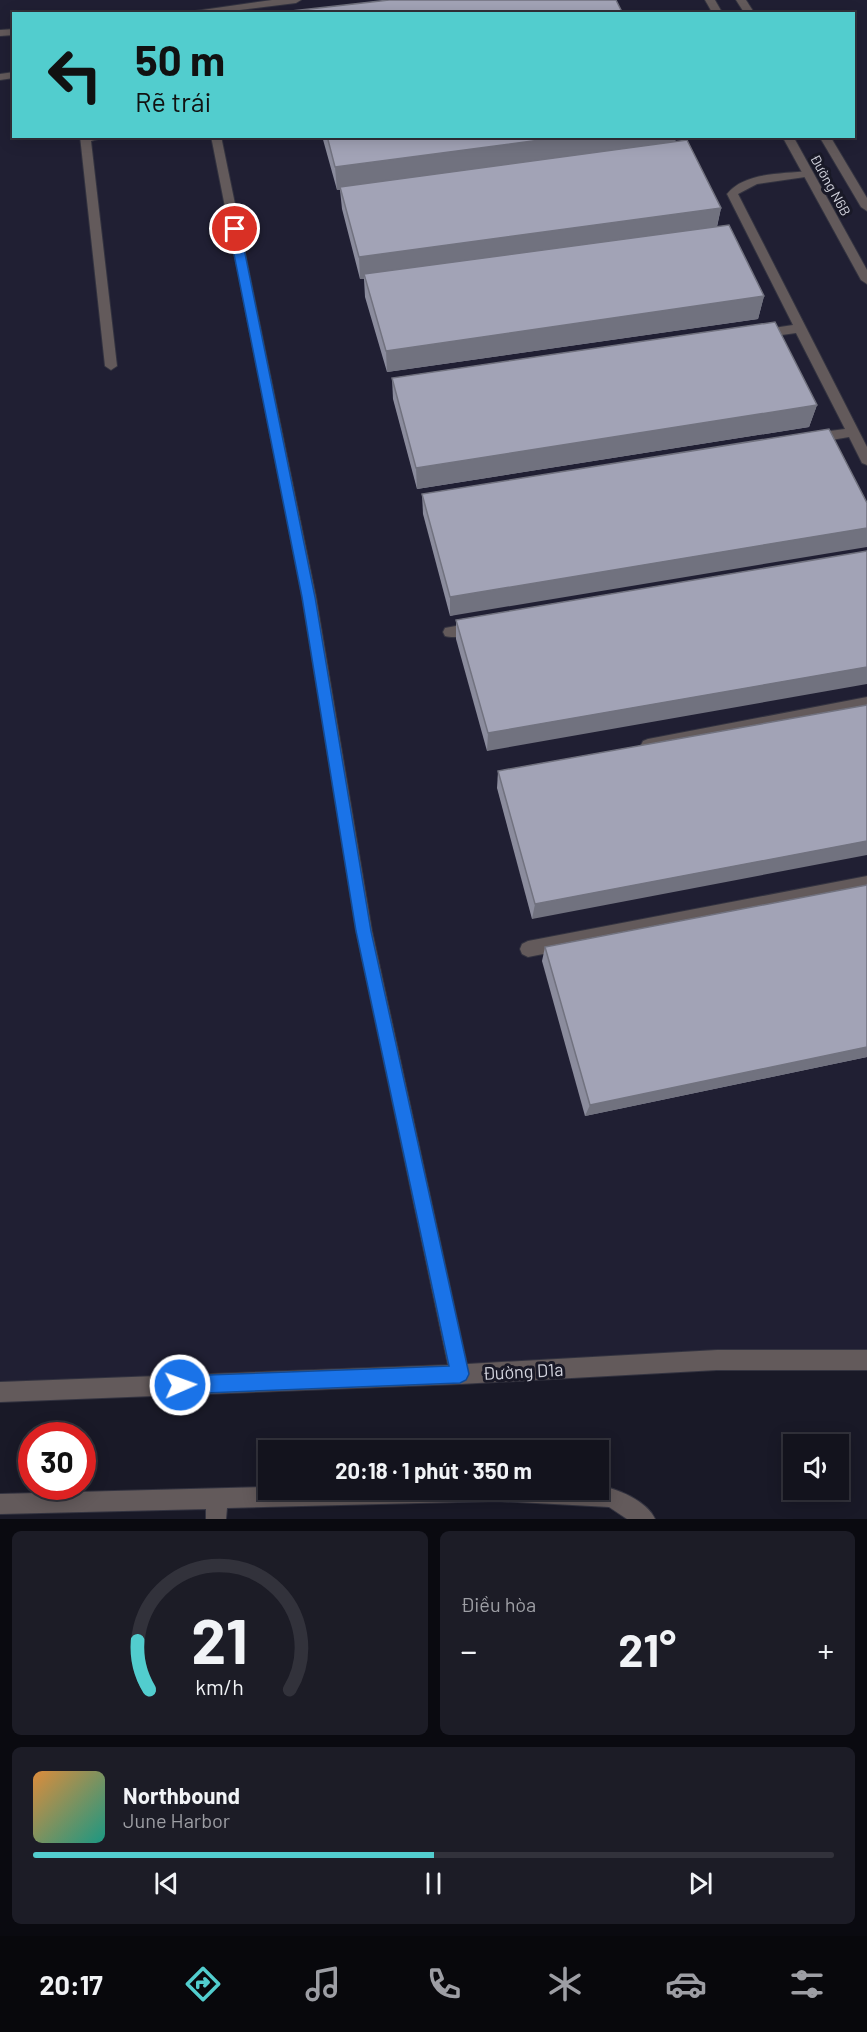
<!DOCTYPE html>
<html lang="vi">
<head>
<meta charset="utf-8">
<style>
	:root { --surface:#13131d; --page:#1c1c26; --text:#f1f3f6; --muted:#9d9ea4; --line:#32323b; --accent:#52cdce }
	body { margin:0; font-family:Barlow,sans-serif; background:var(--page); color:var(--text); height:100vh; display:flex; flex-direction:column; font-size:22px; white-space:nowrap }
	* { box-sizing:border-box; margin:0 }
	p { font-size:20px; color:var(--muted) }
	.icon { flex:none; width:33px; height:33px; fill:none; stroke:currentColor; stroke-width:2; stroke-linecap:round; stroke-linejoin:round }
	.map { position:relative; height:1519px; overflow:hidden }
	.details { display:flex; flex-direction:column; gap:12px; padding:12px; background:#0a0a10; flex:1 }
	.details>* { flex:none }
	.banner { position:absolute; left:12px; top:12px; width:843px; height:126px; border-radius:0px; box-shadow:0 3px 15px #0003,0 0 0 2px var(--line); background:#52cdce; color:#111; overflow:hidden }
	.buttons { position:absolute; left:783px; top:1434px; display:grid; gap:12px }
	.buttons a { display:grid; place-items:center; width:66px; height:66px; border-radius:0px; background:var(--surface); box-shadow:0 3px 15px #0003,0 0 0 2px var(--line); font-size:30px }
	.speed { position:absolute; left:18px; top:1422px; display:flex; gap:12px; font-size:30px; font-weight:700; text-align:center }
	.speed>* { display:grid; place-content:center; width:78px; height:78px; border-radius:50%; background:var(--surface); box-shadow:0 3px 15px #0003,0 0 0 2px var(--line); line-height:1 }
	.speed .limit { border:9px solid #d22; background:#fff; color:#111 }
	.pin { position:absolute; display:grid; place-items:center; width:51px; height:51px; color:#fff; margin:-26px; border:3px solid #fff; border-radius:50%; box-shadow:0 2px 6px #0007 }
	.me { position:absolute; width:66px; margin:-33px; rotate:88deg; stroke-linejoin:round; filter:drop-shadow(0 0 4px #0008) }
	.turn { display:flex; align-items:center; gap:21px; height:126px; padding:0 24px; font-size:27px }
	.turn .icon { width:78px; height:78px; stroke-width:2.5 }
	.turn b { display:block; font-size:42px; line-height:51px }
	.big { font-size:45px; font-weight:700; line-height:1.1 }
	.details .widget { flex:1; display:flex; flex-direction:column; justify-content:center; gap:9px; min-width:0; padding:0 21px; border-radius:9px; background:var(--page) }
	.details .dial { align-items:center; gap:0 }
	.dial svg { height:156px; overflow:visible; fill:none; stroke:var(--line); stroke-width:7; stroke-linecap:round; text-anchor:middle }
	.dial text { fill:var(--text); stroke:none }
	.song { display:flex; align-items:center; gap:18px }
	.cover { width:72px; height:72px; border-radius:9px; background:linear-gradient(135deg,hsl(30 70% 55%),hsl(170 70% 35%)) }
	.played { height:6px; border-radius:3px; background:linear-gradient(90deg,var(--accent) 50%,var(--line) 50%) }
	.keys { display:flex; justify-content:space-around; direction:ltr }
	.heat { display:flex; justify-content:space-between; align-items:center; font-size:33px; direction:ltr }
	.details .tiles { flex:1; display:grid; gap:12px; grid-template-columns:1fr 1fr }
	.widget:last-child { grid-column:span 2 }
	.trip { position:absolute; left:258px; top:1440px; width:351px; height:60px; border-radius:0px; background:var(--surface); box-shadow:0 3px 15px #0003,0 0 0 2px var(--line); font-weight:700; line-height:60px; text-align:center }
	.menu { display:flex; height:96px; justify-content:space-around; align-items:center; background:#08080c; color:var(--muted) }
	.menu .icon { width:42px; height:42px }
	.menu .active { color:var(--accent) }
	.menu b { font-size:27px; color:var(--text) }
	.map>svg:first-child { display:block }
	.built { fill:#201f33; fill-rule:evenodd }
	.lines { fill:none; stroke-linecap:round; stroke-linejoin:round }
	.service-casing { stroke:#333340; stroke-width:2 }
	.minor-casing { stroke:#333340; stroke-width:2 }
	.service { fill:#635a5b; fill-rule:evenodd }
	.minor { fill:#635a5b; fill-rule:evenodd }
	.wall { fill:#8b8c9d }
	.shaded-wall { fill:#71727f }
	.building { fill:#a2a3b6; stroke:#71727f; stroke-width:1.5 }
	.route { fill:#1a73e8; stroke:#114b97; stroke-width:1.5 }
	.labels { text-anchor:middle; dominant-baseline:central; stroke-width:6; stroke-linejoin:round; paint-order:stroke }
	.far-street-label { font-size:14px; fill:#d2d3dd; stroke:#191927 }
	.near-street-label { font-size:18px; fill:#d2d3dd; stroke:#191927 }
</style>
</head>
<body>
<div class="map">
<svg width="867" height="1519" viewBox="0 0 867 1519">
	<rect width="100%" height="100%" fill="#191927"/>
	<path class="built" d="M 0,0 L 867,0 L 867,1360 L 0,1392 ZM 14,14 L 854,14 L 854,136 L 14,136 Z"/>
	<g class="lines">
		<g class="service-casing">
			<g id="service">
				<polygon points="14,72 14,78 0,80 0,74"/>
				<polygon points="80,136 109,136 91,141 117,366 111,370 105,366"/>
				<path d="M 808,171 L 812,172 L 812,176 L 757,184 L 738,194 L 867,447 L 867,465 L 862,463 L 849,437 L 814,443 L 808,438 L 814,433 L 845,429 L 796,333 L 760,338 L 754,334 L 760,330 L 793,325 L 727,194 C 744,172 783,174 808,171 Z"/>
				<path d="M 477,622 L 482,624 L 484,628 L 482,632 C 472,635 455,639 445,636 L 443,632 L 445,628 Z"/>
				<polygon points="867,697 867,709 648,751 643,749 641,745 643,741 648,739"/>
				<polygon points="867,876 867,890 528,957 522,954 520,949 522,944 528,941"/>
			</g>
		</g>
		<g class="minor-casing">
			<g id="minor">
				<polygon points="272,0 301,0 296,3 207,14 174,14"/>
				<polygon points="705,0 715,0 723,14 713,14"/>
				<polygon points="736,0 746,0 755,14 745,14"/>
				<polygon points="14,29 14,35 0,36 0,30"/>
				<polygon points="211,136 221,136 316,597 372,931 467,1364 717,1350 867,1350 867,1370 717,1370 460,1384 0,1402 0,1382 448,1365 356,931 302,597"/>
				<polygon points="782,136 793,136 867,270 867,284 861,280"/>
				<polygon points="819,136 830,136 867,198 867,211 861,207"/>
				<path d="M 598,1486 C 616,1487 648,1502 655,1519 L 627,1519 L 609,1507 L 497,1501 L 227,1508 L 226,1519 L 206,1519 L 206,1509 L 0,1514 L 0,1494 L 268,1487 L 268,1490 L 598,1490 Z"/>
			</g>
		</g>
		<use href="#service" class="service"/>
		<use href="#minor" class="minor"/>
	</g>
	<g class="wall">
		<polygon points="322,136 676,136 675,142 721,208 717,227 764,296 758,319 387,372 365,297 364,279 360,279 342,209 340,190 337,190"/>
		<polygon points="392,378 817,405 809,427 417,489 393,399"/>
		<polygon points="422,494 867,503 450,616 423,514"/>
		<polygon points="867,551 487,751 456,639 456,620"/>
		<polygon points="867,705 532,919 497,788 498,771"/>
		<polygon points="867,885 867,1057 585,1116 542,961 545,947"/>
	</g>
	<g class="shaded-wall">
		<polygon points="570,136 676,136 675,145 340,187 340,190 337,190 335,167"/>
		<polygon points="721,208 716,230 364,274 364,279 360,279 359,257"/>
		<polygon points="764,296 758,319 387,372 386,351"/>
		<polygon points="817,405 809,427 417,489 416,468"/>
		<polygon points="867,528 867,547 450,616 450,597"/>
		<polygon points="867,667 867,684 487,751 488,733"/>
		<polygon points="867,841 867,855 532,919 535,904"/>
		<polygon points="867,1047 867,1057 585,1116 590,1105"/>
	</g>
	<g class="building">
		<polygon points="389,0 616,0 623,14 293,14 292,11"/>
		<polygon points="327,136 570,136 335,167"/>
		<polygon points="687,140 721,208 359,257 340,187"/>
		<polygon points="729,225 764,296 386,351 364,274"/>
		<polygon points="775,322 817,405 416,468 392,378"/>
		<polygon points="829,429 867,503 867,528 450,597 422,494"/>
		<polygon points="867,551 867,667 488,733 456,620"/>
		<polygon points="867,705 867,841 535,904 498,771"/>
		<polygon points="867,885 867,1047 590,1105 545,947"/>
	</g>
	<polygon class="route" points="235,225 240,229 315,597 371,931 469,1374 466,1380 460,1383 180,1394 174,1391 172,1385 174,1379 180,1376 449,1366 356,931 302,597 229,229"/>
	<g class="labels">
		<g class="far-street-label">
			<text transform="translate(831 185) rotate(61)">Đường N6B</text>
		</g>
		<g class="near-street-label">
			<text transform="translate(523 1371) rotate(-3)">Đường D1a</text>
		</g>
	</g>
</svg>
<div class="buttons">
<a><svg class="icon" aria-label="sound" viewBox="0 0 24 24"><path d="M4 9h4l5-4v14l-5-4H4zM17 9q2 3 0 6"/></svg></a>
</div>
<div class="speed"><div class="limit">30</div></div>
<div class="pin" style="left:235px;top:229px;background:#d93025"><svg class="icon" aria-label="arrive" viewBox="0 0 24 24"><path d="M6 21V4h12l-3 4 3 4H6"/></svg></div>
<svg class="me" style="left:180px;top:1385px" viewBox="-20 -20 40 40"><circle r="17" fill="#1a73e8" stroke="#fff" stroke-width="3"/><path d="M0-11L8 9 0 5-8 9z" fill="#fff"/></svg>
<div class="trip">20:18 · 1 phút · 350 m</div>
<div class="banner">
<div class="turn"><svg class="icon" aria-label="left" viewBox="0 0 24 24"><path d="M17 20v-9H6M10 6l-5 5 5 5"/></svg><div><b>50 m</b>Rẽ trái</div></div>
</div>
</div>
<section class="details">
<div class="tiles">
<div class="widget dial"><svg viewBox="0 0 100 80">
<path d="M14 69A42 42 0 1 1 86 69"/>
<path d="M14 69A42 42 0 0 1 8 44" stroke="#52cdce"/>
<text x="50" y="56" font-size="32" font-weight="700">21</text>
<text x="50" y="72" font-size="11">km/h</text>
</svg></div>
<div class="widget"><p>Điều hòa</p>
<div class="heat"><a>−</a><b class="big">21°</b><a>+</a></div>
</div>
<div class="widget">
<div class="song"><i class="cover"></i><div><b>Northbound</b><p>June Harbor</p></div></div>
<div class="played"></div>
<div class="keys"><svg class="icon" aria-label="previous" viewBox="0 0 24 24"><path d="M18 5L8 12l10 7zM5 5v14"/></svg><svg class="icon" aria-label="pause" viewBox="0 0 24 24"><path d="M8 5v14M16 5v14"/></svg><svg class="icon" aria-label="next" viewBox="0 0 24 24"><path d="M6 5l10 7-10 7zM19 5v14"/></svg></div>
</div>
</div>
</section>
<nav class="menu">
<b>20:17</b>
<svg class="icon active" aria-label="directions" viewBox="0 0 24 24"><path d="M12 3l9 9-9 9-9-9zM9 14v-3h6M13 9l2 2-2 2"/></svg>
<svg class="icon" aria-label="music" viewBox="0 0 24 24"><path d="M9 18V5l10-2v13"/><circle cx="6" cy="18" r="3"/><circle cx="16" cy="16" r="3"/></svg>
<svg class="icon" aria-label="phone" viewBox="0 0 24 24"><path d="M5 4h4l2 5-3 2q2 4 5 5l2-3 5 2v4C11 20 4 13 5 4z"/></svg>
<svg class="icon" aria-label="climate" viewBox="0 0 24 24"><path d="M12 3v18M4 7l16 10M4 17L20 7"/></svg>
<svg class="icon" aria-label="car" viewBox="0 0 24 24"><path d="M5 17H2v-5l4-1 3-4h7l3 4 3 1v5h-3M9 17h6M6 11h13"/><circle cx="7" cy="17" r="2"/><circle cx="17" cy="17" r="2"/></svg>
<svg class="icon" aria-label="filters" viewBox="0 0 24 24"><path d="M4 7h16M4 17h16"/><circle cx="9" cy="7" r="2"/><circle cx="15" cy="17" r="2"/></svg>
</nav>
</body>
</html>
